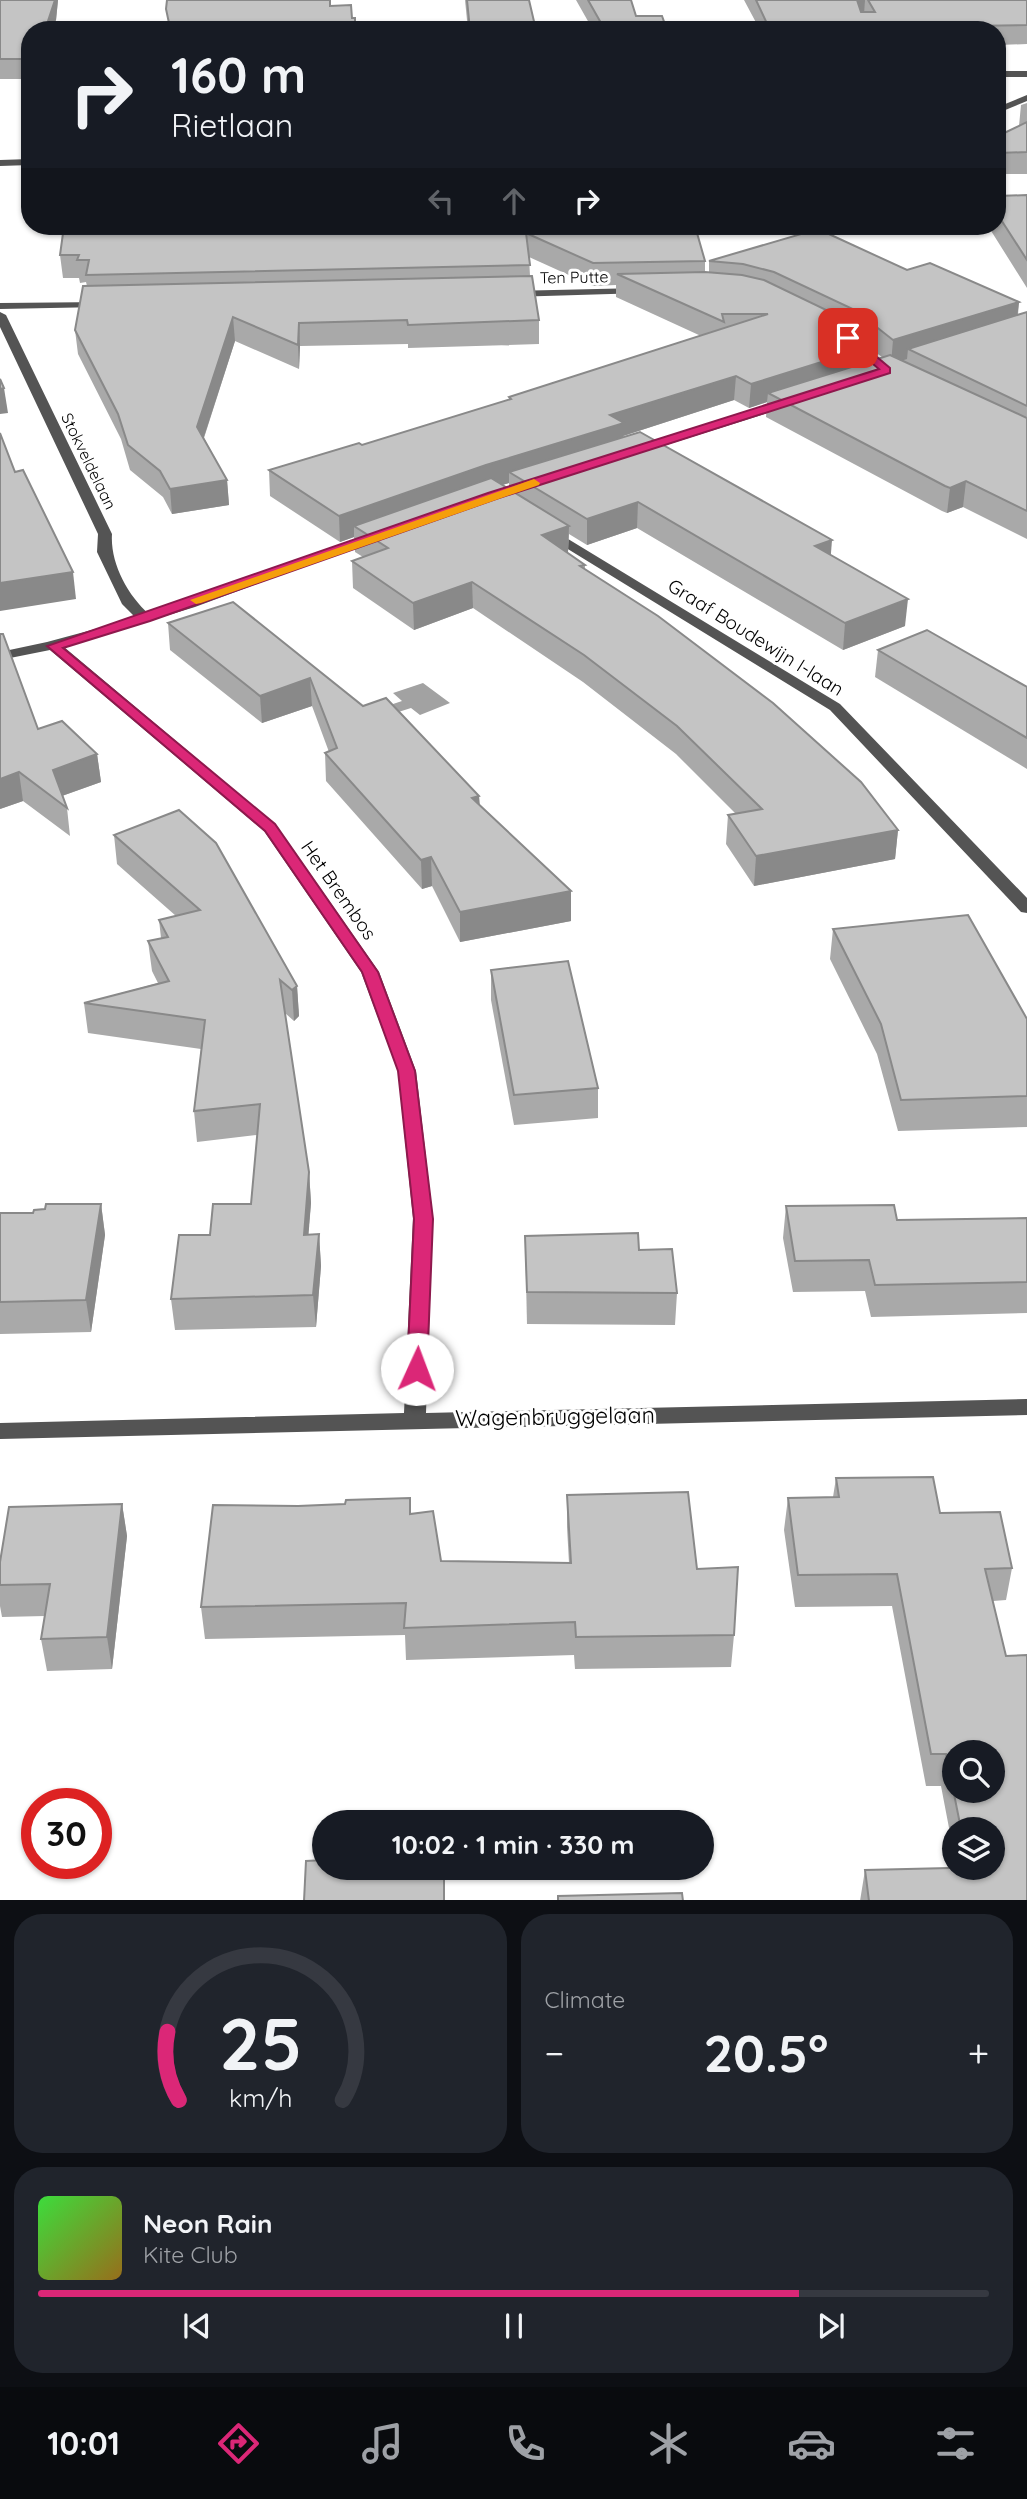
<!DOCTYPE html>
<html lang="en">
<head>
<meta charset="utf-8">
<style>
	:root { --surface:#171b24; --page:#20242c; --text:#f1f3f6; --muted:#9ea1a6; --line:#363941; --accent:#db2777 }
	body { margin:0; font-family:Quicksand,sans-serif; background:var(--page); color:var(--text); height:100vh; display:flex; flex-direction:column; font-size:26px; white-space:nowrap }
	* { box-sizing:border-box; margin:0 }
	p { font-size:23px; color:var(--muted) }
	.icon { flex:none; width:38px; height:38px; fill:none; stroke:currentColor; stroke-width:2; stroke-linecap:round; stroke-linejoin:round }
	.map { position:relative; height:1900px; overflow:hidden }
	.details { display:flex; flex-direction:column; gap:14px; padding:14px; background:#0d0f14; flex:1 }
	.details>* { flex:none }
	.top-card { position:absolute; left:21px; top:21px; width:985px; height:214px; border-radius:28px; box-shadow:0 2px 5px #0004; background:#171b24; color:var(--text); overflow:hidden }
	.controls { position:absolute; left:942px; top:1740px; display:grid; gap:14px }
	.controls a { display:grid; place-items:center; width:63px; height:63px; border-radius:50%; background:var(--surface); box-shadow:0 2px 5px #0004; font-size:35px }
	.speed { position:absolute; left:21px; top:1788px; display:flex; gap:14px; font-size:35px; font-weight:700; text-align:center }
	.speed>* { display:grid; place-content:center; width:91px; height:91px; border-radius:50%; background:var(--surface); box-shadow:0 2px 5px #0004; line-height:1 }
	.speed .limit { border:10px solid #d22; background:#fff; color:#111 }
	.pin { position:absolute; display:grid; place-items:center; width:60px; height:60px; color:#fff; margin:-30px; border-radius:14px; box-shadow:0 4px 10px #0006 }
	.me { position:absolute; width:77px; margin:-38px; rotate:2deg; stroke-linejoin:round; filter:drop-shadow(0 0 5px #0008) }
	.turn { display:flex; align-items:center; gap:24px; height:147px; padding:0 35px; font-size:32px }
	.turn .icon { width:91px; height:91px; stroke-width:2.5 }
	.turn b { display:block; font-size:49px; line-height:60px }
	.lanes { display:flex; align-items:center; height:66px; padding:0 35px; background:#0003; justify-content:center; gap:35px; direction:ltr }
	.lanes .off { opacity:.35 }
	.big { font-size:52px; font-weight:700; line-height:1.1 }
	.details .tile { flex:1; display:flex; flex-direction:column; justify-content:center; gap:10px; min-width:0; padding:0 24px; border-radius:28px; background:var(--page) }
	.details .dial { align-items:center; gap:0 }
	.dial svg { height:182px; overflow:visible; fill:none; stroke:var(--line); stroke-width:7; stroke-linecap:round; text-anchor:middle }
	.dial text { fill:var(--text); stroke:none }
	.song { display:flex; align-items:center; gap:21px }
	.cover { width:84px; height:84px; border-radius:10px; background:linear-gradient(135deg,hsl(120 70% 55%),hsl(40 70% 35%)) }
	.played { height:7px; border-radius:4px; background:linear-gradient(90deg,var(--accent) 80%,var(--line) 80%) }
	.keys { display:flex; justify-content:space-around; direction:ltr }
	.heat { display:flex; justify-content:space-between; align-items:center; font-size:38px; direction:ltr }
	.details .tiles { flex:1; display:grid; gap:14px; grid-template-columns:1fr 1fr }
	.tile:last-child { grid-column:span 2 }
	.trip { position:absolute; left:312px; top:1810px; width:402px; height:70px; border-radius:35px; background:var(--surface); box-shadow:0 2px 5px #0004; font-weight:700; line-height:70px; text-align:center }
	.menu { display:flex; height:112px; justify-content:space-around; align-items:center; background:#090b0e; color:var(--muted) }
	.menu .icon { width:49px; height:49px }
	.menu .active { color:var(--accent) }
	.menu b { font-size:32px; color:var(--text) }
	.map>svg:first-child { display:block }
	.water { fill:#a2a2a2 }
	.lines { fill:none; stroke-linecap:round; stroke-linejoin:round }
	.minor { fill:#545454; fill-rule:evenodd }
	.wall { fill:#a9a9a9; fill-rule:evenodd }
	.shaded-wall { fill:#898989 }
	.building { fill:#c4c4c4; stroke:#898989; stroke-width:2; fill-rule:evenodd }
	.route { fill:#db2777; stroke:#8e194d; stroke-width:2 }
	.slow { fill:#f59e0b }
	.labels { text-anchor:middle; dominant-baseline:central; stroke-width:6; stroke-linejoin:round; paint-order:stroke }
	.far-street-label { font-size:16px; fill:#000; stroke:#fff }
	.street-label { font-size:19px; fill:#000; stroke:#fff }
	.near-street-label { font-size:23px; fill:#000; stroke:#fff }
</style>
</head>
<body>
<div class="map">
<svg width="1027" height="1901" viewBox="0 0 1027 1901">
	<rect width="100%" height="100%" fill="#fff"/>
	<polygon class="water" points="423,683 450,703 420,715 411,708 389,715 381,708 402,701 393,693"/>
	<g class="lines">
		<g class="minor">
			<polygon points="569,23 572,24 574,30 566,30 565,26"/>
			<rect x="998" y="71" width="29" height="6"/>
			<polygon points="1027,95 1027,101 998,113 998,107"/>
			<polygon points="30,159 30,165 0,166 0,160"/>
			<polygon points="640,288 646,291 644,293 511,297 505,294 511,291"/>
			<polygon points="105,302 105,306 101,307 0,309 0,303"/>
			<path d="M 0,312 L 6,315 L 112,534 C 110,562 127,595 149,614 L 371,534 L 376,533 L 383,537 L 195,607 L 64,647 L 276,825 L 379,972 L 416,1071 L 433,1218 L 426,1413 L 1027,1399 L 1027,1415 L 0,1439 L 0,1423 L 404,1413 L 413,1218 L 398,1071 L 361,972 L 264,831 L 50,650 L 0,660 L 0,652 L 47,642 L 136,618 L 122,604 L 97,552 L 98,534 L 0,327 Z"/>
			<polygon points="789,398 793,399 793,405 644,452 634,452 633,449"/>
			<polygon points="550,528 840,704 1027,898 1027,913 1021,912 830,710 545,535 545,529"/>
		</g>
	</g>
	<g class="wall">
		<polygon points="0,0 58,0 56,20 30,30 30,79 0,79"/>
		<polygon points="465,0 529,0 536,30 468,30"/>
		<polygon points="576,0 631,0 636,16 667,30 593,30"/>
		<polygon points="744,0 1027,0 1027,44 998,45 998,30 760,30"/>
		<polygon points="1027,103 1027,174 998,174 998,136 1019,126 1021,105"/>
		<polygon points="1027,195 1027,288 988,226 998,226 998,196"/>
		<path d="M 64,226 L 695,226 L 705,261 L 705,272 L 709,272 L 709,261 L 907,270 L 1019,302 L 1018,315 L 1027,312 L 1027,539 L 963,507 L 947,513 L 942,511 L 766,417 L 767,402 L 749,408 L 734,400 L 623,436 L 623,437 L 831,555 L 905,626 L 843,650 L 637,528 L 587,545 L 569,534 L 568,552 L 567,552 L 585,565 L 585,570 L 898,830 L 895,859 L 754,886 L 726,844 L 728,815 L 736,814 L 676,754 L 583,682 L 473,608 L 414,630 L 353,588 L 352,561 L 363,557 L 355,552 L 354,537 L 340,542 L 270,496 L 269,470 L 362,445 L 509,400 L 509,397 L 701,336 L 616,297 L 616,285 L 593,286 L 529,257 L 530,276 L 539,320 L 539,344 L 408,348 L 408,344 L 300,346 L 299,369 L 235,341 L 204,438 L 227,480 L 229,505 L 172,514 L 163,497 L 130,470 L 121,439 L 78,354 L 75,330 L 87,286 L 86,282 L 80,283 L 79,278 L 63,278 L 60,255 ZM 875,352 L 882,357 L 875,360 ZM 509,483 L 509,490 L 502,485 Z"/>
		<polygon points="233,602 363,706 479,796 480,805 571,921 460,942 432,886 422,889 326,781 325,753 329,752 312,706 262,723 170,650 168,623"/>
		<polygon points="878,650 1027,687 1027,769 875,677"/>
		<polygon points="38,729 97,754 101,782 62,796 67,808 70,836 23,801 0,809"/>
		<polygon points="114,835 297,986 299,1016 294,1021 285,1013 309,1172 311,1203 308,1235 319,1234 321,1266 316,1327 175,1330 171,1299 210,1235 251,1204 257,1135 197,1142 194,1111 201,1049 88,1033 84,1003 158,983 152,971 148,941 161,938 159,920 176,916 117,864"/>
		<polygon points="833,929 1027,1019 1027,1127 898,1131 877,1054 830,959"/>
		<polygon points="491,970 598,1088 598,1118 514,1125 491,1000"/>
		<polygon points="101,1204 105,1235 91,1332 0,1334 0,1213 33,1213 45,1209"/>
		<polygon points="786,1206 897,1220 1027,1218 1027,1313 871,1317 865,1291 793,1292 783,1238"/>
		<polygon points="525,1236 639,1250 677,1293 675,1325 527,1324"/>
		<polygon points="836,1478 940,1513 1012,1568 1006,1600 993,1601 1027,1901 860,1901 865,1870 992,1867 992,1829 954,1829 954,1854 941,1786 926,1786 892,1606 795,1607 784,1530 788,1498 833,1497"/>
		<polygon points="567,1495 697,1569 734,1635 731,1667 575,1669 574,1655 406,1660 405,1635 205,1639 201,1607 411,1514 441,1561 569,1563 567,1527"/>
		<polygon points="122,1504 127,1536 112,1669 47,1671 41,1639 45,1616 2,1617 0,1606 0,1562"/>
	</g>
	<g class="shaded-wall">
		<polygon points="55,0 58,0 56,20 53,30 45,30"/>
		<polygon points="856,0 865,0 864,14 854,16"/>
		<polygon points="1019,302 1016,326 908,349 907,359 891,364 893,340"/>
		<polygon points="233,317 235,341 199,452 197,427"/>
		<polygon points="299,323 300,346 299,369 298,345"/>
		<polygon points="876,345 874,369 768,393 767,402 749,408 751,384"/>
		<polygon points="736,376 734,400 623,436 623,448 509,472 509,483 486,490 354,526 354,537 340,542 339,516 610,415"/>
		<polygon points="4,388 8,413 0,414 0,389"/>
		<polygon points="227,480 229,505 172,514 170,489"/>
		<polygon points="966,481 963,507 947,513 950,488"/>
		<polygon points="638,502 637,528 587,545 587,519"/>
		<polygon points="569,526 568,552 542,561 542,535"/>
		<polygon points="832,540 830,566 815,546"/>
		<polygon points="73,572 76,599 0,611 0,583"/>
		<polygon points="472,582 473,608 414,630 413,603"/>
		<polygon points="908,599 905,626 843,650 845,623"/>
		<polygon points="310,678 312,706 262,723 260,696"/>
		<polygon points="97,754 101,782 56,798 53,770"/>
		<polygon points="19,772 23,801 0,809 0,779"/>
		<polygon points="479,796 480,824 472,798"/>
		<polygon points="898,830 895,859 754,886 756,856"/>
		<polygon points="431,857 432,886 422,889 421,860"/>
		<polygon points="571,891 571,921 460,942 460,912"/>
		<polygon points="297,986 299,1016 294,1021 292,990"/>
		<polygon points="309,1172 311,1203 306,1266 304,1235"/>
		<polygon points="101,1204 105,1235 91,1332 86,1300"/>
		<polygon points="319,1234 321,1266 316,1327 313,1295"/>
		<polygon points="122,1504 127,1536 112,1669 107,1637"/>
	</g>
	<g class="building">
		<polygon points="0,0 55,0 45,30 30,30 30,59 0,59"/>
		<polygon points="167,0 330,0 330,6 351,5 352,18 355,18 355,30 164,30 166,23 169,23 166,9"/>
		<polygon points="467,0 529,0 536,30 470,30"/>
		<polygon points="588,0 631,0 636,16 662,16 667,30 605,30"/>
		<polygon points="756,0 857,0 861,12 875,12 868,0 1027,0 1027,25 839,28 840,30 770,30"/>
		<polygon points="1027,122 1027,152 998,153 998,136"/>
		<polygon points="1027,195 1027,260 998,215 998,196"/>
		<polygon points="64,226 695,226 705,261 593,263 526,233 530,265 86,275 89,260 77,260 79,255 60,255"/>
		<polygon points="818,229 907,270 930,263 1019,302 893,340 855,310 774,272 743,264 709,261"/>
		<polygon points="705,272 742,275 764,280 845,319 876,345 751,384 736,376 610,415 624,423 486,465 339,516 269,470 359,443 362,445 511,399 509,397 768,314 722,314 724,322 617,274"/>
		<polygon points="532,276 539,320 408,325 407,320 299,323 298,345 233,317 197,427 227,480 170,489 160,471 128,445 118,414 75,330 83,286"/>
		<polygon points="1027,312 1027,406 908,349"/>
		<polygon points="890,355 1027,418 1027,511 966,481 950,488 945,486 768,393"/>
		<polygon points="0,379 4,388 0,389"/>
		<polygon points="640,432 832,540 815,546 908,599 845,623 638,502 587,519 509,472"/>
		<polygon points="0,433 15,472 23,470 73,572 0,583"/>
		<polygon points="491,478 569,526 542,535 585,565 580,566 658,616 773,703 861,782 898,830 756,856 728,815 762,809 677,726 584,655 472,582 413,603 352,561 388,548 354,526"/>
		<polygon points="233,602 363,706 386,698 479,796 472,798 571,891 460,912 431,857 421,860 325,753 337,748 310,678 260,696 168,623"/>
		<polygon points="927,630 1027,687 1027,738 878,650"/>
		<polygon points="0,634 3,634 38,729 62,721 97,754 53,770 67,808 19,772 0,779"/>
		<polygon points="179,810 216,843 297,986 292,990 280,980 309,1172 304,1235 319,1234 313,1295 171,1299 179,1235 210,1235 213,1204 251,1204 260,1104 194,1111 205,1020 84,1003 169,981 148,941 168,937 159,920 200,910 114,835"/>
		<polygon points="968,915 1027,1019 1027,1096 901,1100 881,1024 833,929"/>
		<polygon points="568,961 598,1088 514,1095 491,970"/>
		<polygon points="46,1204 101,1204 86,1300 0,1302 0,1213 33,1213 34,1210 45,1209"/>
		<polygon points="894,1205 897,1220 1027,1218 1027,1282 875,1285 869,1260 795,1261 786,1206"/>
		<polygon points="638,1233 639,1250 672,1249 677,1293 527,1292 525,1236"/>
		<path d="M 933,1477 L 940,1513 L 1000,1512 L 1012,1568 L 985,1569 L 1006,1656 L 1027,1655 L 1027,1901 L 869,1901 L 865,1870 L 992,1867 L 992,1829 L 961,1829 L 946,1754 L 931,1754 L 897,1574 L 798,1575 L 788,1498 L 839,1497 L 836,1478 ZM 954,1752 L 992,1752 L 992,1790 L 954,1790 Z"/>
		<polygon points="688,1492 697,1569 738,1567 734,1635 576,1637 575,1622 404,1628 406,1603 201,1607 213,1505 298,1506 345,1504 346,1500 410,1498 410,1514 433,1511 441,1561 571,1563 567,1495"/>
		<polygon points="122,1504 107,1637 41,1639 50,1584 0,1585 0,1562 9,1507"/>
		<polygon points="324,1860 324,1867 444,1867 444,1901 304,1901 306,1861"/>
		<polygon points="682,1893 683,1901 558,1901 558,1896"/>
	</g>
	<polygon class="route" points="844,336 852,336 890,368 890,373 496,499 150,621 63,648 275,824 378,972 415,1071 433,1219 427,1369 424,1374 417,1376 410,1374 407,1369 414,1219 398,1071 362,972 265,831 47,646 488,493 879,369 844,340"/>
	<polygon class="slow" points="534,479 540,483 539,485 201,603 196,604 190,600"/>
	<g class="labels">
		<g class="far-street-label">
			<text transform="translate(574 277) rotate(-1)">Ten Putte</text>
			<text transform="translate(89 461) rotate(64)">Stokveldelaan</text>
		</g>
		<g class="street-label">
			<text transform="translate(756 637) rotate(32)">Graaf Boudewijn I-laan</text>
			<text transform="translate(339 890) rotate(55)">Het Brembos</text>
		</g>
		<g class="near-street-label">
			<text transform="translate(555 1416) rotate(-1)">Wagenbruggelaan</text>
		</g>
	</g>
</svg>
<div class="controls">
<a><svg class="icon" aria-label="search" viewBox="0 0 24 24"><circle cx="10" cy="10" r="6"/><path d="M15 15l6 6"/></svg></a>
<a><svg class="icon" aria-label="layers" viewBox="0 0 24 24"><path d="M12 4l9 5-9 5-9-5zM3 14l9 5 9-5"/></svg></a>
</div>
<div class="speed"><div class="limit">30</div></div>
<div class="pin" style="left:848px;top:338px;background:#d93025"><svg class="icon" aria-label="arrive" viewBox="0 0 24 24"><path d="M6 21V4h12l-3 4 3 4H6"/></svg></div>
<svg class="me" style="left:417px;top:1369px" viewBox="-20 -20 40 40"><circle r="19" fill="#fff"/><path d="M0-13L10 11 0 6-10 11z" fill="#db2777"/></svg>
<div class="trip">10:02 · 1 min · 330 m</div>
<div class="top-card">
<div class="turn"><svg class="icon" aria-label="right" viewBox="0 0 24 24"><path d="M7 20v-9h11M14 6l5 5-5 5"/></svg><div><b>160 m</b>Rietlaan</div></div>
<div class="lanes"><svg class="icon off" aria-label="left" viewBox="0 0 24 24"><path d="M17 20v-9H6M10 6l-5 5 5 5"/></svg><svg class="icon off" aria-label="ahead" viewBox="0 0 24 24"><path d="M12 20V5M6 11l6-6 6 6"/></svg><svg class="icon" aria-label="right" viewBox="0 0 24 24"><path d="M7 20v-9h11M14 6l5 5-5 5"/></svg></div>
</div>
</div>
<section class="details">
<div class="tiles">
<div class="tile dial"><svg viewBox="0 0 100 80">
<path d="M14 69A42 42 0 1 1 86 69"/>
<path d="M14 69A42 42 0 0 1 9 39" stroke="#db2777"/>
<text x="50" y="56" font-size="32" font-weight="700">25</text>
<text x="50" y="72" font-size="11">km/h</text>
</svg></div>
<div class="tile"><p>Climate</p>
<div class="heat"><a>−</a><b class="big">20.5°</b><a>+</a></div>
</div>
<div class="tile">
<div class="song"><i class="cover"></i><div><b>Neon Rain</b><p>Kite Club</p></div></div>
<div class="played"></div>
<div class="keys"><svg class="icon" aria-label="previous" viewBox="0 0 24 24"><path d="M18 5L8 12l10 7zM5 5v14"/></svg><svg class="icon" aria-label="pause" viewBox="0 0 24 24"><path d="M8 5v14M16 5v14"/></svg><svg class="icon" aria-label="next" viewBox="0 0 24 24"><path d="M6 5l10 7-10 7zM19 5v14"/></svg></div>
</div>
</div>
</section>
<nav class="menu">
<b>10:01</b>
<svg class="icon active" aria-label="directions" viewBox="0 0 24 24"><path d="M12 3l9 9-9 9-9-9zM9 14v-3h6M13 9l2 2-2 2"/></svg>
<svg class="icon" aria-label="music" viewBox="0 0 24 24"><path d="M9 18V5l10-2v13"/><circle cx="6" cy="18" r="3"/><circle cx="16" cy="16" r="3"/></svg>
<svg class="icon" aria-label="phone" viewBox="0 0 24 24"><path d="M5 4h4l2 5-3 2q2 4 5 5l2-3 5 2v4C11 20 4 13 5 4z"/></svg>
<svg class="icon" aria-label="climate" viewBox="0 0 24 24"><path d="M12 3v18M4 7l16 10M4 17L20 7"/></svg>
<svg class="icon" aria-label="car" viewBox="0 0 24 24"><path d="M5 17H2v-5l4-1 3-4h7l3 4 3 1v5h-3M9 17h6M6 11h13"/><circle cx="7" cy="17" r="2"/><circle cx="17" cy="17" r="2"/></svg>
<svg class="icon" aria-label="filters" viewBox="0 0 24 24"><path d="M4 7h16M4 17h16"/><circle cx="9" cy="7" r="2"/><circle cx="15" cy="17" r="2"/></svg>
</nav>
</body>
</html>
